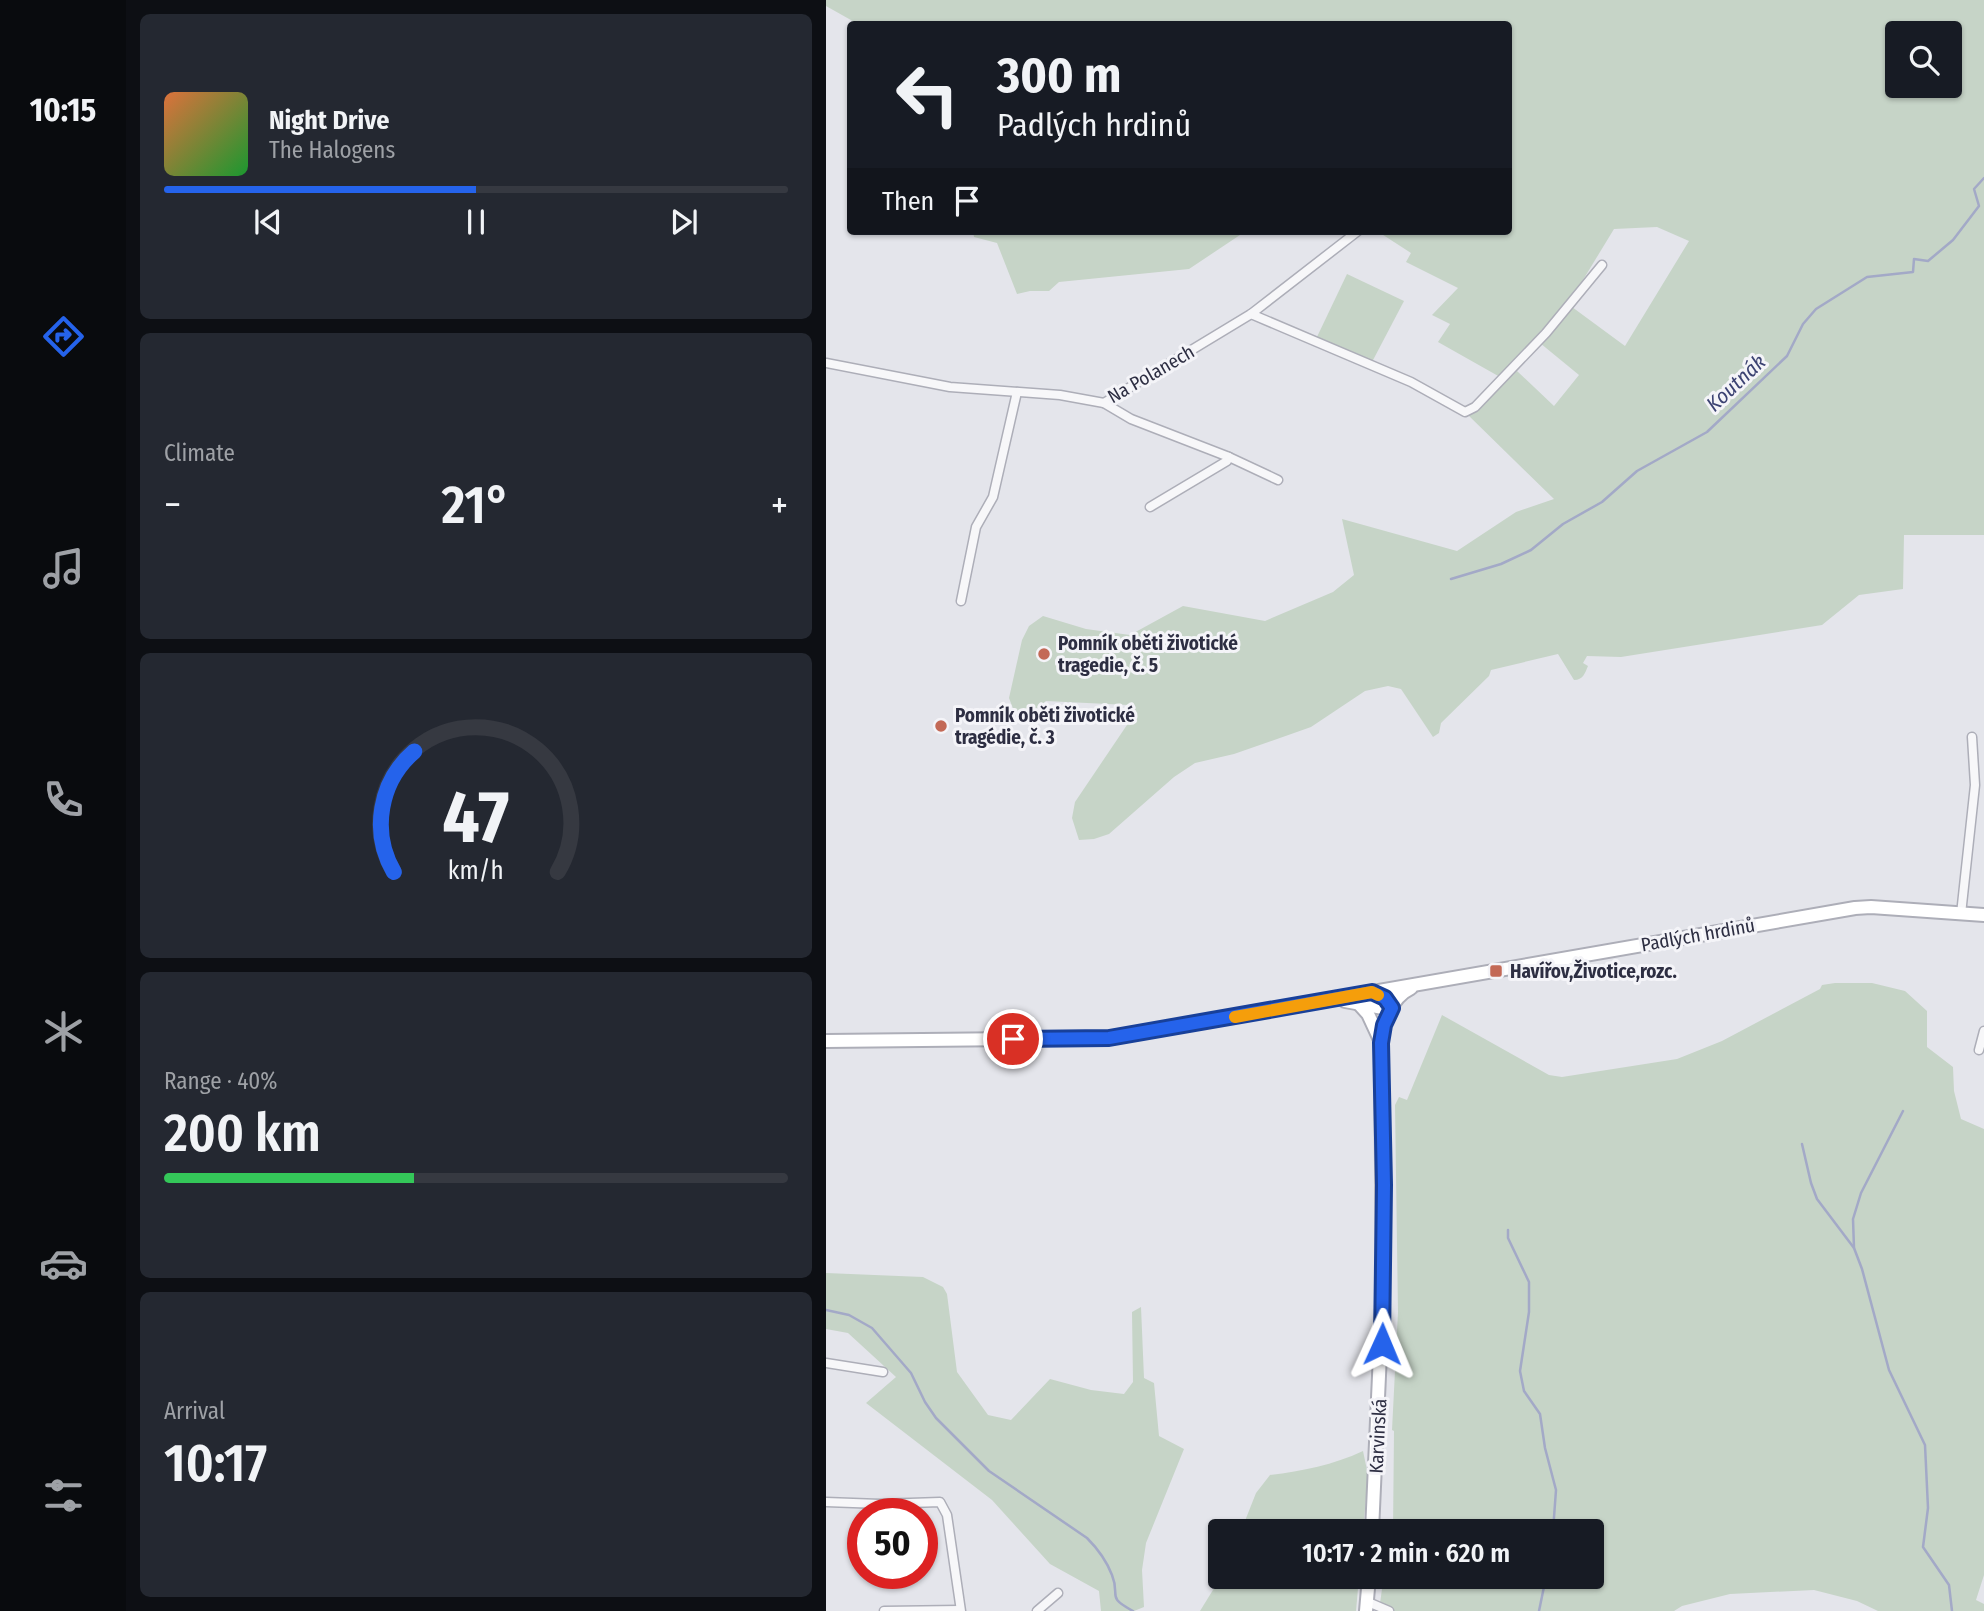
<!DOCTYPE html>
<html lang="en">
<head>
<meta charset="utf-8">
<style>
	:root { --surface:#171b24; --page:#242831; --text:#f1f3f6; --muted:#9ea1a6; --line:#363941; --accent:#2563eb }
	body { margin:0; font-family:"Fira Sans Condensed",sans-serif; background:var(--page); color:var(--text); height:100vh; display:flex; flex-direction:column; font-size:26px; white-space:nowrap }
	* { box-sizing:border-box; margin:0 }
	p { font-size:23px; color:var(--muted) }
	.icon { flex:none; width:38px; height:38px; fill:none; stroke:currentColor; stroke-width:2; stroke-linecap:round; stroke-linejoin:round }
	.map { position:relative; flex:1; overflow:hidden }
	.panel { display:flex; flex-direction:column; gap:14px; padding:14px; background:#0d0f14; width:700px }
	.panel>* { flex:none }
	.top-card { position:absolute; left:21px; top:21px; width:665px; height:214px; border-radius:7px; box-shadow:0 2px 5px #0004; background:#171b24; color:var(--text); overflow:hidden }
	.fabs { position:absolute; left:1059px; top:21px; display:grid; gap:14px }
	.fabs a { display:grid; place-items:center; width:77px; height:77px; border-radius:7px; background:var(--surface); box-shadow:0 2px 5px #0004; font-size:35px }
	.speed { position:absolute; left:21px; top:1498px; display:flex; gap:14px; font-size:35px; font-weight:700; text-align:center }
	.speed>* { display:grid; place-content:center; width:91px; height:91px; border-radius:50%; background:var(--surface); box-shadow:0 2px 5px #0004; line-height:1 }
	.speed .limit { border:10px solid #d22; background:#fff; color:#111 }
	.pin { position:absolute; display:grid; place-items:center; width:60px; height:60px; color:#fff; margin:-30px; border:4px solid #fff; border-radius:50%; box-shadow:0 2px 7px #0007 }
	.me { position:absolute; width:77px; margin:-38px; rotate:1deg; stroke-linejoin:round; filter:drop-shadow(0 0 5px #0008) }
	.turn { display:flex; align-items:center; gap:24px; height:147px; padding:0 35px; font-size:32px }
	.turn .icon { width:91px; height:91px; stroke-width:2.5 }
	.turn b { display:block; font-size:49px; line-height:60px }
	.then { display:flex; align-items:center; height:66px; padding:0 35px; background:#0003; gap:14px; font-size:26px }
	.big { font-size:52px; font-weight:600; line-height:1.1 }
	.panel .tile { flex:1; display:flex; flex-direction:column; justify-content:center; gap:10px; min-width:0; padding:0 24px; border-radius:10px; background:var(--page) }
	.panel .dial { align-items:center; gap:0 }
	.dial svg { height:182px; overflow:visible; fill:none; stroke:var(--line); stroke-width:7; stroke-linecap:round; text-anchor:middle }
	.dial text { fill:var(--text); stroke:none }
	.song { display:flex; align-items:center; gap:21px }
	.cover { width:84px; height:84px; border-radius:10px; background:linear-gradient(135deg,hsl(20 70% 55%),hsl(130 70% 35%)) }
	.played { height:7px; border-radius:4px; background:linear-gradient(90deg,var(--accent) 50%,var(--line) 50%) }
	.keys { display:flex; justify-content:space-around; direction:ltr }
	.heat { display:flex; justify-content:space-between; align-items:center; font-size:38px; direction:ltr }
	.charge { height:10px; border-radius:5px; background:linear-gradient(90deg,#34c759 40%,var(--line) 0) }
	.trip { position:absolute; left:382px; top:1519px; width:396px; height:70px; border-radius:7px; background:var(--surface); box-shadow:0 2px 5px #0004; font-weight:600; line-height:70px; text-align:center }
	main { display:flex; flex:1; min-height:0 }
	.tab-bar { display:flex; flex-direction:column; width:126px; justify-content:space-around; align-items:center; background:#090b0e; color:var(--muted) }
	.tab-bar .icon { width:49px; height:49px }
	.tab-bar .current { color:var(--accent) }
	.tab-bar b { font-size:32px; color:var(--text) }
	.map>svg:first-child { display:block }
	.green { fill:#c6d4c7; fill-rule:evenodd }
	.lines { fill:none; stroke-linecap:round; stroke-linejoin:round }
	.stream { stroke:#a3a9c7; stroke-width:2.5 }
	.street-casing { stroke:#adaeb8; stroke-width:11 }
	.secondary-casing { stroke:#adaeb8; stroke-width:16 }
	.street { stroke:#f7f7f9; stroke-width:8 }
	.secondary { stroke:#fff; stroke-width:12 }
	.route-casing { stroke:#184099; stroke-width:18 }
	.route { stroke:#2563eb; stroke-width:12 }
	.slow { stroke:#f59e0b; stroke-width:12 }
	.poi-dot { fill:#c36956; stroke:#f4f4f8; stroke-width:2.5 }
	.labels { text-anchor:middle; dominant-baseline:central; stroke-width:6; stroke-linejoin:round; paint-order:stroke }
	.street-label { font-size:19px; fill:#2d2e42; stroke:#f4f4f8 }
	.poi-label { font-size:19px; font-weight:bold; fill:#2d2e42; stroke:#f4f4f8; text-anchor:start }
	.water-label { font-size:21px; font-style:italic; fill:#3b4272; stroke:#f4f4f8 }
</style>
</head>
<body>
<main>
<nav class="tab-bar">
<b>10:15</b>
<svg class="icon current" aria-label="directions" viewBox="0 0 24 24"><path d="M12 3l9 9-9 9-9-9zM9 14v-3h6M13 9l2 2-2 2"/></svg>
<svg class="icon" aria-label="music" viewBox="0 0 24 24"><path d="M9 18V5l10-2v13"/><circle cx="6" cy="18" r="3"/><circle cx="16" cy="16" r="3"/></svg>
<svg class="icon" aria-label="phone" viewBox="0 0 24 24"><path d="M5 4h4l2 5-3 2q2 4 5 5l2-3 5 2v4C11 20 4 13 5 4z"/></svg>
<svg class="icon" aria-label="climate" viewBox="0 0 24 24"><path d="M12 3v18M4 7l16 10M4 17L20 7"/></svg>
<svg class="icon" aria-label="car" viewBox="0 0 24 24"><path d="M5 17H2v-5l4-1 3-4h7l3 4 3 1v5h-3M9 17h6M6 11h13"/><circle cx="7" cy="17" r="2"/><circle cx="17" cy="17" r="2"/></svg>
<svg class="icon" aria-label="filters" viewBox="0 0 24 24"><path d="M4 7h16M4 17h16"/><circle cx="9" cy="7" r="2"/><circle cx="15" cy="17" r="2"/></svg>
</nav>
<section class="panel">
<div class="tile">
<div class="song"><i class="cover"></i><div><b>Night Drive</b><p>The Halogens</p></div></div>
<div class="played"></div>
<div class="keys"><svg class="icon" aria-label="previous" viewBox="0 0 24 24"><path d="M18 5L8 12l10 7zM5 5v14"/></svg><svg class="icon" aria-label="pause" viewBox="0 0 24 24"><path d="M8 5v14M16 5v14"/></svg><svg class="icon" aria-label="next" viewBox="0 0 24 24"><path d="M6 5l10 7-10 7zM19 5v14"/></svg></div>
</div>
<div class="tile"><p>Climate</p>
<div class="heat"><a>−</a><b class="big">21°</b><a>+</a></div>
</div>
<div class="tile dial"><svg viewBox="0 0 100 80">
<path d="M14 69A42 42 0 1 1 86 69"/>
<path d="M14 69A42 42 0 0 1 23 16" stroke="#2563eb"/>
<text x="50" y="56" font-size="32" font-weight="700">47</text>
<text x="50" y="72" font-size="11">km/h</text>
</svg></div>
<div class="tile"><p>Range · 40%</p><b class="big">200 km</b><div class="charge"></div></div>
<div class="tile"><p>Arrival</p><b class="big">10:17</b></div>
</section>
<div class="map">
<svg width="1158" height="1611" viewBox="0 0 1158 1611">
	<rect width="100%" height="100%" fill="#e4e5eb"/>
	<g class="green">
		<path d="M 0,0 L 1158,0 L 1158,535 L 1078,535 L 1077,589 L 1033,595 L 996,625 L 795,657 L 761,656 L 757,663 L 762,666 C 759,673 757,680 748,680 L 732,654 L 665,670 L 663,676 L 615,723 L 613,733 L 607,737 L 575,689 L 562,686 L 539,691 L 485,727 L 408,754 L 369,763 L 348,777 L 283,834 L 268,839 L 253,840 L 246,818 L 249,802 L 305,719 L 305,710 L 302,705 L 220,701 L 203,714 L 188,711 L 183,698 L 196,640 L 203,626 L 217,616 L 260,629 L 304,635 L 357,606 L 439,621 L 507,592 L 528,575 L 516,519 L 631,551 L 690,512 L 728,499 L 641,414 L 651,409 L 691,371 L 728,406 L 753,375 L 714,343 L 746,307 L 799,346 L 863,241 L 831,227 L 788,229 L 749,293 L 674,377 L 612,342 L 624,324 L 606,315 L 632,288 L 580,262 L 585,253 L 551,231 L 682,231 L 682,24 L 32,24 L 0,6 ZM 1071,33 L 1124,33 L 1124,86 L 1071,86 Z"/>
		<polygon points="147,231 420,231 363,269 233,282 223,291 204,291 191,294 171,243 148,237"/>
		<polygon points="521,274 578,301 546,362 490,339"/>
		<polygon points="1009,983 1046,983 1079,991 1101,1011 1101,1047 1127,1067 1128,1091 1135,1119 1158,1129 1158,1575 1150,1600 1158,1604 1158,1611 1052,1611 1031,1601 988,1590 904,1594 856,1606 848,1611 553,1611 556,1589 564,1577 765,1577 765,1531 567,1531 568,1431 566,1430 572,1312 569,1105 573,1097 581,1100 616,1015 723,1075 736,1077 851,1059 896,1041 994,989 996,985"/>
		<polygon points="0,1273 97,1277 117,1287 121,1294 131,1372 162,1415 185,1420 224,1379 265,1390 298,1394 307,1382 306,1312 315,1307 318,1378 328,1383 333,1436 358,1449 320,1543 316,1570 318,1607 308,1611 275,1611 273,1591 224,1564 166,1500 40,1403 70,1377 22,1333 0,1329"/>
		<path d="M 537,1451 L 542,1475 L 537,1531 L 415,1531 L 430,1493 L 444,1475 C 477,1471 507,1465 537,1451 Z"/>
		<polygon points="395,1577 533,1577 530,1611 374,1611"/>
	</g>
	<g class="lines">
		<g class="stream">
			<polyline points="625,579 675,564 705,550 737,524 776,502 811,471 881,432 961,356 977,324 990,309 1041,277 1087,272 1088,259 1102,261 1127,240 1153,206 1148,189 1158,178"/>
			<polyline points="1077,1111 1035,1193 1027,1219 1028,1248 1036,1269 1063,1370 1099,1445 1102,1508 1097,1547 1123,1585 1126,1611"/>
			<polyline points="976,1144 985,1183 991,1199 1028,1248"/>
			<polyline points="682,1230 682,1238 703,1282 703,1312 694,1371 698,1391 714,1414 719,1448 730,1490 727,1531"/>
			<path d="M 0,1310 L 23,1315 L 46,1328 L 85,1373 L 99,1402 L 110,1418 L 163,1471 L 261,1538 C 271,1548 281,1562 286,1575 C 295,1597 279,1596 307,1611"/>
			<polyline points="713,1611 720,1577"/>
		</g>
		<g class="street-casing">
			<g id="street">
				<polyline points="425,314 585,382 639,412 649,407 720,333 776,265"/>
				<polyline points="0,363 124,387 234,395 278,403 425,314 532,231"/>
				<polyline points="278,403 305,419 403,457 452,480"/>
				<polyline points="324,507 401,461 403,457"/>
				<polyline points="135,601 150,527 167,497 191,392"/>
				<polyline points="1135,914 1149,785 1146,737"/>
				<polyline points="1153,1050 1158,1031"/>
				<polyline points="0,1363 57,1372"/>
				<polyline points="0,1502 54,1504 114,1502 121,1515 135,1611"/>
				<polyline points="542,1602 563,1611"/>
				<polyline points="58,1611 134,1610"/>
				<polyline points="211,1611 232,1593"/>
			</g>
		</g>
		<g class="secondary-casing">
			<g id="secondary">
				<polyline points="519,1001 557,1008 566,1008"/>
				<polyline points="533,1004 542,1014 555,1042"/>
				<polyline points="0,1041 283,1038 1029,908 1045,907 1158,915"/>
				<path d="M 546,1531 L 557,1287 L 555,1043 C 558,1022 564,998 585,988"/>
				<polyline points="540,1611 543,1577"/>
			</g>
		</g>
		<use href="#street" class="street"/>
		<use href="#secondary" class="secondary"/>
	</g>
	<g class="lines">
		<g class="route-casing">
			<polyline id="route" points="187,1039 283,1038 546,992 559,998 566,1008 558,1025 555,1043 558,1185 556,1344"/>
		</g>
		<use href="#route" class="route"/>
		<polyline class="slow" points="409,1017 546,992 552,995"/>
	</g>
	<g class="poi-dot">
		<circle cx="218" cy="654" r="7"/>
		<circle cx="115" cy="726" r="7"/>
		<rect x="663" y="964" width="14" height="14" rx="3.5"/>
	</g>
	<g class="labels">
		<g class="street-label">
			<text transform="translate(325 374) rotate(-30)">Na Polanech</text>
			<text transform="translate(872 935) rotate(-10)">Padlých hrdinů</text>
			<text transform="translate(552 1436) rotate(-87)">Karvinská</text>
		</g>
		<g class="poi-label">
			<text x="232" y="643">Pomník oběti životické<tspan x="232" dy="22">tragedie, č. 5</tspan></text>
			<text x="129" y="715">Pomník oběti životické<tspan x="129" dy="22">tragédie, č. 3</tspan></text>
			<text x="684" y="971">Havířov,Životice,rozc.</text>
		</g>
		<g class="water-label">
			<text transform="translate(910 383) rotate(-43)">Koutnák</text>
		</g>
	</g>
</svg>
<div class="fabs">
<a><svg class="icon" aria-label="search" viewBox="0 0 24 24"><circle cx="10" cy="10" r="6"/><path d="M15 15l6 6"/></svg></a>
</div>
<div class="speed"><div class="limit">50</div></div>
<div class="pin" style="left:187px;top:1039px;background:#d93025"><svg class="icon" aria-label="arrive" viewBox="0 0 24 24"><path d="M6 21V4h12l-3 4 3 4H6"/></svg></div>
<svg class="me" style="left:556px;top:1344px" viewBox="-20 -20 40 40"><path d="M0-17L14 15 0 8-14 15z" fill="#2563eb" stroke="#fff" stroke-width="4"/></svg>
<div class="trip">10:17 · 2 min · 620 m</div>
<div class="top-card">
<div class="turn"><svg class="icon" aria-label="left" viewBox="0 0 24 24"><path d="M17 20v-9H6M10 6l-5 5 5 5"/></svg><div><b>300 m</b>Padlých hrdinů</div></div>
<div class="then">Then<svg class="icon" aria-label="arrive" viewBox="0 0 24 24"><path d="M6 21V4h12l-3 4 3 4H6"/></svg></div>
</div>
</div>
</main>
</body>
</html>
